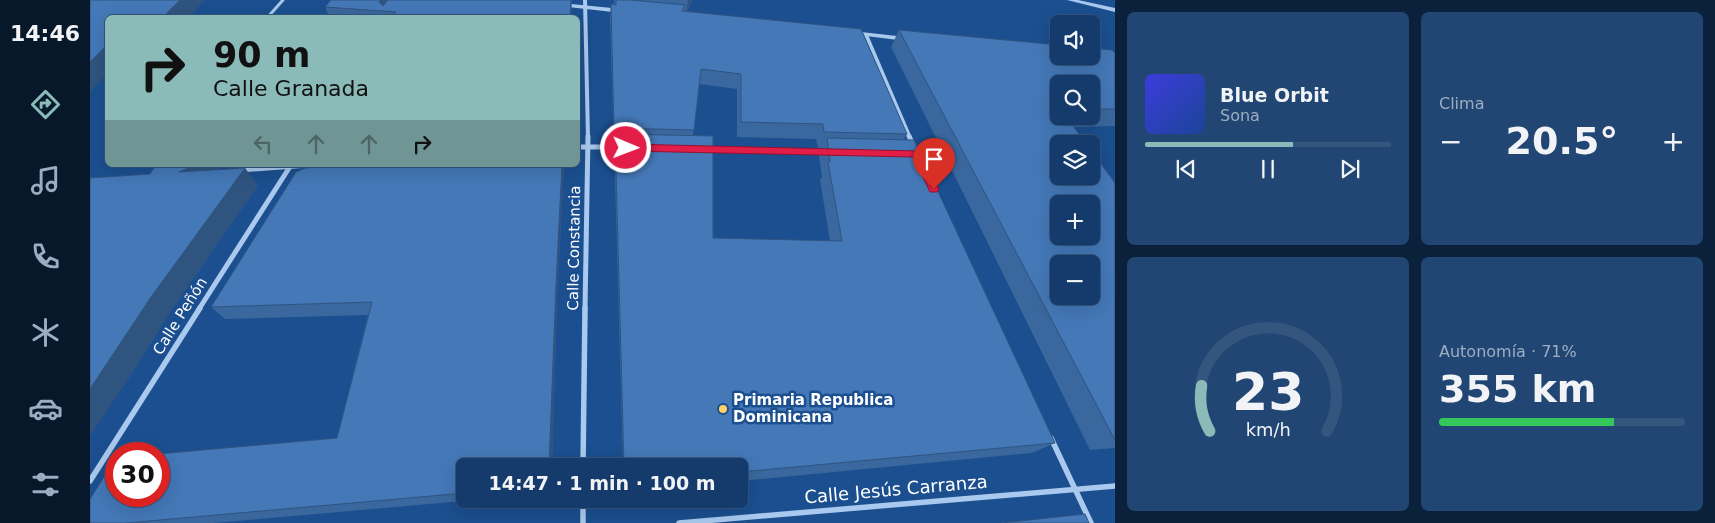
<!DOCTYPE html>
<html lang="es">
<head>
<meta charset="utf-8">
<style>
	:root { --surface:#143b6b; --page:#214673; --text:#f1f3f6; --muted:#9dadc1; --line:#33557e; --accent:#8bbbb9 }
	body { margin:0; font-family:"DejaVu Sans",sans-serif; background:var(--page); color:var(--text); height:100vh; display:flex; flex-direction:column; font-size:19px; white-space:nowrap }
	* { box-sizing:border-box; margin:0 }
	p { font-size:16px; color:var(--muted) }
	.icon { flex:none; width:28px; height:28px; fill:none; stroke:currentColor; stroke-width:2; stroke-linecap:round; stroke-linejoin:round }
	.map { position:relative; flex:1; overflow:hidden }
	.panel { display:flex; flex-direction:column; gap:12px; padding:12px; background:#0b203b; width:600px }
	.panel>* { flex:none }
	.hud { position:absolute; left:15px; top:15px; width:475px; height:152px; border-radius:8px; box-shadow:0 5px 20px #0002,0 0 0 1px var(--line); background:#8bbbb9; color:#111; overflow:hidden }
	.controls { position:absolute; left:960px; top:15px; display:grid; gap:10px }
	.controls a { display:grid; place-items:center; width:50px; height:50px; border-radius:8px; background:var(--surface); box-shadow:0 5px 20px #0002,0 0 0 1px var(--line); font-size:25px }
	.speed { position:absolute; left:15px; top:442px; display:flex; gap:10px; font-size:25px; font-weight:700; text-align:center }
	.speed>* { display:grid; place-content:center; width:65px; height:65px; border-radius:50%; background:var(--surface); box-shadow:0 5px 20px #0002,0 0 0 1px var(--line); line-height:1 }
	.speed .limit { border:8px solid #d22; background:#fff; color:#111 }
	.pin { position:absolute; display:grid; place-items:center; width:42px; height:42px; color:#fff; margin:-51px -21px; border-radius:50% 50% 50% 0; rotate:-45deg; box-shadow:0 0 5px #0007 }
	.pin .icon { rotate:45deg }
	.me { position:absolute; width:55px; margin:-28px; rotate:91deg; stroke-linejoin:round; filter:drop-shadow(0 0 4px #0008) }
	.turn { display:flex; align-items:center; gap:18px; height:105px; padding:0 25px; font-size:22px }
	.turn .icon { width:65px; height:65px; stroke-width:2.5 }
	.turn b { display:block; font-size:35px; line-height:42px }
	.lanes { display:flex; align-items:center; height:48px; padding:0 25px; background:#0003; justify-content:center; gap:25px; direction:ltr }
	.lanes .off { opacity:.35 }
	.big { font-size:38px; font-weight:700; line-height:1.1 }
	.panel .card { flex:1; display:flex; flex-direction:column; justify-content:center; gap:8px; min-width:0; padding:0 18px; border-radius:8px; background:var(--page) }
	.panel .dial { align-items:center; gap:0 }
	.dial svg { height:130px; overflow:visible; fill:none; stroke:var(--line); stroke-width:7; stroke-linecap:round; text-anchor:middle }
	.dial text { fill:var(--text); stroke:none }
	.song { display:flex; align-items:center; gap:15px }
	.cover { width:60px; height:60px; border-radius:8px; background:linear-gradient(135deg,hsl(240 70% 55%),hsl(220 70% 35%)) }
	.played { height:5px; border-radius:2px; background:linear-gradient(90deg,var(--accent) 60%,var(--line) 60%) }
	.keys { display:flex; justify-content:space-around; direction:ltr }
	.heat { display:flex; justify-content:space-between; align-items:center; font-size:28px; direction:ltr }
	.charge { height:8px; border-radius:4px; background:linear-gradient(90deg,#34c759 71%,var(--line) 0) }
	.panel .tiles { flex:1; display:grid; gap:12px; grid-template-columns:repeat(2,1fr) }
	.trip { position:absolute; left:366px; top:458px; width:292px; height:50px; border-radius:8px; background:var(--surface); box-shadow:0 5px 20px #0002,0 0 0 1px var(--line); font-weight:700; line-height:50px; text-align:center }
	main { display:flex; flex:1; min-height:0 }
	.dock { display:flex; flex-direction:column; width:90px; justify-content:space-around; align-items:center; background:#08182b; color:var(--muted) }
	.dock .icon { width:35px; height:35px }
	.dock .active { color:var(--accent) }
	.dock b { font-size:22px; color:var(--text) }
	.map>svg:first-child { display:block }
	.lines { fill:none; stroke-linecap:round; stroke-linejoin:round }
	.service { stroke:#a9c9ee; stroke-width:3 }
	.minor-far2 { stroke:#a9c9ee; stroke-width:4 }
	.minor-far1 { stroke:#a9c9ee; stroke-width:5 }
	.minor { stroke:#a9c9ee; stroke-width:5.5 }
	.tertiary { fill:#a9c9ee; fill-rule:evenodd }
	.wall { fill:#3a679d; fill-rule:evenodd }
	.shaded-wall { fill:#305480 }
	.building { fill:#4478b7; stroke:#305480; fill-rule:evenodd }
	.route { fill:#e11d48; stroke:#92132f }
	.poi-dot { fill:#ffd166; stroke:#1b4f8f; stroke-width:2 }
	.labels { text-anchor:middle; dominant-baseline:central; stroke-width:5; stroke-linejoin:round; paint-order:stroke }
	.street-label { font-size:15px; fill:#fff; stroke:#1b4f8f }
	.poi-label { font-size:15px; font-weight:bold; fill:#fff; stroke:#1b4f8f; text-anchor:start }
	.near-street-label { font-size:18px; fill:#fff; stroke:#1b4f8f }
</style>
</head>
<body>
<main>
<nav class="dock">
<b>14:46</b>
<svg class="icon active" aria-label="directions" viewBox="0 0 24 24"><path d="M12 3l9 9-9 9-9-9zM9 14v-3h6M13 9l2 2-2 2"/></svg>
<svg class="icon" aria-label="music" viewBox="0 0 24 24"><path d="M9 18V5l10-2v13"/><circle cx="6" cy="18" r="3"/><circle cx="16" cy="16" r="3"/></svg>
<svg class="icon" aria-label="phone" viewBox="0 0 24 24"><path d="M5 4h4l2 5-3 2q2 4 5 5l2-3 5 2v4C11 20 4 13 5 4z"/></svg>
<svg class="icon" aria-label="climate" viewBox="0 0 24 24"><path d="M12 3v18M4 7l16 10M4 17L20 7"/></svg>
<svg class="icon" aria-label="car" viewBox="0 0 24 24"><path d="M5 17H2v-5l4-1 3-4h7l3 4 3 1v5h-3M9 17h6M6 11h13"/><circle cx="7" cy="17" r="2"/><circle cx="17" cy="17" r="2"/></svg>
<svg class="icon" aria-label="filters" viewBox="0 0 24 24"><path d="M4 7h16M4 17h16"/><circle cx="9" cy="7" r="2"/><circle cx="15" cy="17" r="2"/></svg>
</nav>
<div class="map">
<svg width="1025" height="523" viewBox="0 0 1025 523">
	<rect width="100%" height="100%" fill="#1b4f8f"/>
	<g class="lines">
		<polyline class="service" points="177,18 193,0"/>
		<g class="minor-far2">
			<polyline points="495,0 498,138"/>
			<polyline points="776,35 820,138"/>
		</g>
		<g class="minor-far1">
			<polyline points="819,136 823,145"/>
			<polyline points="488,147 529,147"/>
			<polyline points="618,149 737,152"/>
			<polyline points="150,170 219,165"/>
			<polyline points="109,309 201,165"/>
			<polyline points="495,309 498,136"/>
		</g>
		<g class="minor">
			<polyline points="961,438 1001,523"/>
			<polyline points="493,466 495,308"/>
			<polyline points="0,481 110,308"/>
			<polyline points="493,499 493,523"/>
			<polyline points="589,523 1025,486"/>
		</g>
		<g class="tertiary">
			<polygon points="977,0 988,0 1025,8 1025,12"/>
			<polygon points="471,3 532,9 535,11 532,13 469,6 469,4"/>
			<polygon points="762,31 816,37 819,39 816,41 760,34 760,32"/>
		</g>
	</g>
	<g class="wall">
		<polygon points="291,0 482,0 481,18 240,18 235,7"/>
		<path d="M 524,0 L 602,0 L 597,12 L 817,134 L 814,139 L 965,443 L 942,453 L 650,481 L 650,466 L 533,466 L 524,143 L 520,19 L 521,4 L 524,5 ZM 609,84 L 647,89 L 647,137 L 726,139 L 728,148 L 733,148 L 729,156 L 732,177 L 730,180 L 740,241 L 623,238 L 603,136 Z"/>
		<path d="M 809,30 L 1025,53 L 1025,126 L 984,127 L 1025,183 L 1025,448 L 1000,450 L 801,47 ZM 969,84 L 1001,84 L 1001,116 L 969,116 Z"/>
		<polygon points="66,165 156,165 127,167 129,170 168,185 80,312 33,387 60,174"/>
		<polygon points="260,165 474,165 467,298 462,466 375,466 375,499 396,499 124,523 0,523 247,438 278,315 135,319 121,307"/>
	</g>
	<g class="shaded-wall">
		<polygon points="90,0 115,0 98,18 72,18"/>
		<polygon points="291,0 304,0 298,12 289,2"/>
		<polygon points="598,0 602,0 596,13"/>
		<polygon points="17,44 18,73 0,92 0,62"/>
		<polygon points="105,165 125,165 133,176 89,172"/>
		<polygon points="472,165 474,165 467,298 462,466 459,466 466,285"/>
		<polygon points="155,168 168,185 80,312 33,387 0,436 0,389 61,297"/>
	</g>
	<g class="building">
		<polygon points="0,0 90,0 72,18 18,18 18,44 0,62"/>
		<polygon points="241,0 291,0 289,2 293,6 298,0 481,0 480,18 303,18 306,12 235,7"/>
		<polygon points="526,0 540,0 595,5 592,11 771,29 817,134 734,132 733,124 651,122 651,74 611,69 604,130 524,128 521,4 526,5"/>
		<path d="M 809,30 L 969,45 L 969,56 L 1001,56 L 1001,48 L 1022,50 L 1025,53 L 1025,109 L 1001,109 L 1001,84 L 969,84 L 969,116 L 976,116 L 996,144 L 969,144 L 969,176 L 1001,176 L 1001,150 L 1025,183 L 1025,440 ZM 969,204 L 1001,204 L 1001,236 L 969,236 ZM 969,264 L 1001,264 L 1001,296 L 969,296 Z"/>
		<polygon points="525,134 623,136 623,238 752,241 738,162 740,162 737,138 824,140 965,443 650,472 650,466 534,466"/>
		<polygon points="66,165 105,165 89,172 155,168 61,297 0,389 0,178 60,174"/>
		<polygon points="260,165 472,165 466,285 459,466 375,466 375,493 36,523 0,523 0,499 26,458 26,496 69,496 69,454 68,454 247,438 282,302 121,307 206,172 215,168"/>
		<polygon points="995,514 999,523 911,523"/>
	</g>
	<polygon class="route" points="536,144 827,151 832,154 849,189 847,192 840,192 824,157 536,151 531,148"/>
	<circle class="poi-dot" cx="633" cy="409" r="5"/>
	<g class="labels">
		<g class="street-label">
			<text transform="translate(484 248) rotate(-89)">Calle Constancia</text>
			<text transform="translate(90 316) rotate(-58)">Calle Peñón</text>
		</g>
		<g class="poi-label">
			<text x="643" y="400">Primaria Republica<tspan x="643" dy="17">Dominicana</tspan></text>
		</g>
		<g class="near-street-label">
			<text transform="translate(806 489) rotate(-5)">Calle Jesús Carranza</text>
		</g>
	</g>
</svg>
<div class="controls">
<a><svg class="icon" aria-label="sound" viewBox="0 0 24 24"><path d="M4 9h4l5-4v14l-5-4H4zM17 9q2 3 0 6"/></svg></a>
<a><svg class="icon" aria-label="search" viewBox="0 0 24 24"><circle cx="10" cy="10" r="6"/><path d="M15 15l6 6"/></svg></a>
<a><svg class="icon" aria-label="layers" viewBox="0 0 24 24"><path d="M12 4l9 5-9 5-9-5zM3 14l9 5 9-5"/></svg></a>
<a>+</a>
<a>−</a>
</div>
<div class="speed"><div class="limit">30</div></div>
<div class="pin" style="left:844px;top:189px;background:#d93025"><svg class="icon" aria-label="arrive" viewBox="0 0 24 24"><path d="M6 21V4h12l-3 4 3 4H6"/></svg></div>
<svg class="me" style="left:536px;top:148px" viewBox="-20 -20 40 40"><circle r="17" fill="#e11d48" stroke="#fff" stroke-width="3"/><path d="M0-11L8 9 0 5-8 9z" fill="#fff"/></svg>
<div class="trip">14:47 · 1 min · 100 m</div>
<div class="hud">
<div class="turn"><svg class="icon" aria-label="right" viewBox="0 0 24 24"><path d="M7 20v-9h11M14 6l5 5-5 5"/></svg><div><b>90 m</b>Calle Granada</div></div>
<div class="lanes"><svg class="icon off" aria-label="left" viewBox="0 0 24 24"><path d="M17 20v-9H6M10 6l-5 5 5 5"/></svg><svg class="icon off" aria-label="ahead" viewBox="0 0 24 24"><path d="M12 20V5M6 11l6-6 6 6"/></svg><svg class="icon off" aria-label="ahead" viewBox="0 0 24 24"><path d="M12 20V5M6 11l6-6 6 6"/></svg><svg class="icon" aria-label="right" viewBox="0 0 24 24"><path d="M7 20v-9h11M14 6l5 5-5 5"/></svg></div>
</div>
</div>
<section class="panel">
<div class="tiles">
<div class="card">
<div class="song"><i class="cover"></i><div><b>Blue Orbit</b><p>Sona</p></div></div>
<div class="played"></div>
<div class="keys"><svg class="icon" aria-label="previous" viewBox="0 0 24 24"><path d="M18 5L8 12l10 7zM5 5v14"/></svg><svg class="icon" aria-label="pause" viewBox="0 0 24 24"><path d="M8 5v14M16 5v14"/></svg><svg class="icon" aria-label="next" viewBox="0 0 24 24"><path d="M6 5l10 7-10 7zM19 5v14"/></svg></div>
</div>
<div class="card"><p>Clima</p>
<div class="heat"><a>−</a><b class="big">20.5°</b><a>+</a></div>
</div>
<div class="card dial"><svg viewBox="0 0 100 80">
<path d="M14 69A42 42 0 1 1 86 69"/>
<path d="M14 69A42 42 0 0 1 9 41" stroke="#8bbbb9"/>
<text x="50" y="56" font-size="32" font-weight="700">23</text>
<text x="50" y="72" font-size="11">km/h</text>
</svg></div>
<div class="card"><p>Autonomía · 71%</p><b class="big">355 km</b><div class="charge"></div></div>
</div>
</section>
</main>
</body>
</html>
